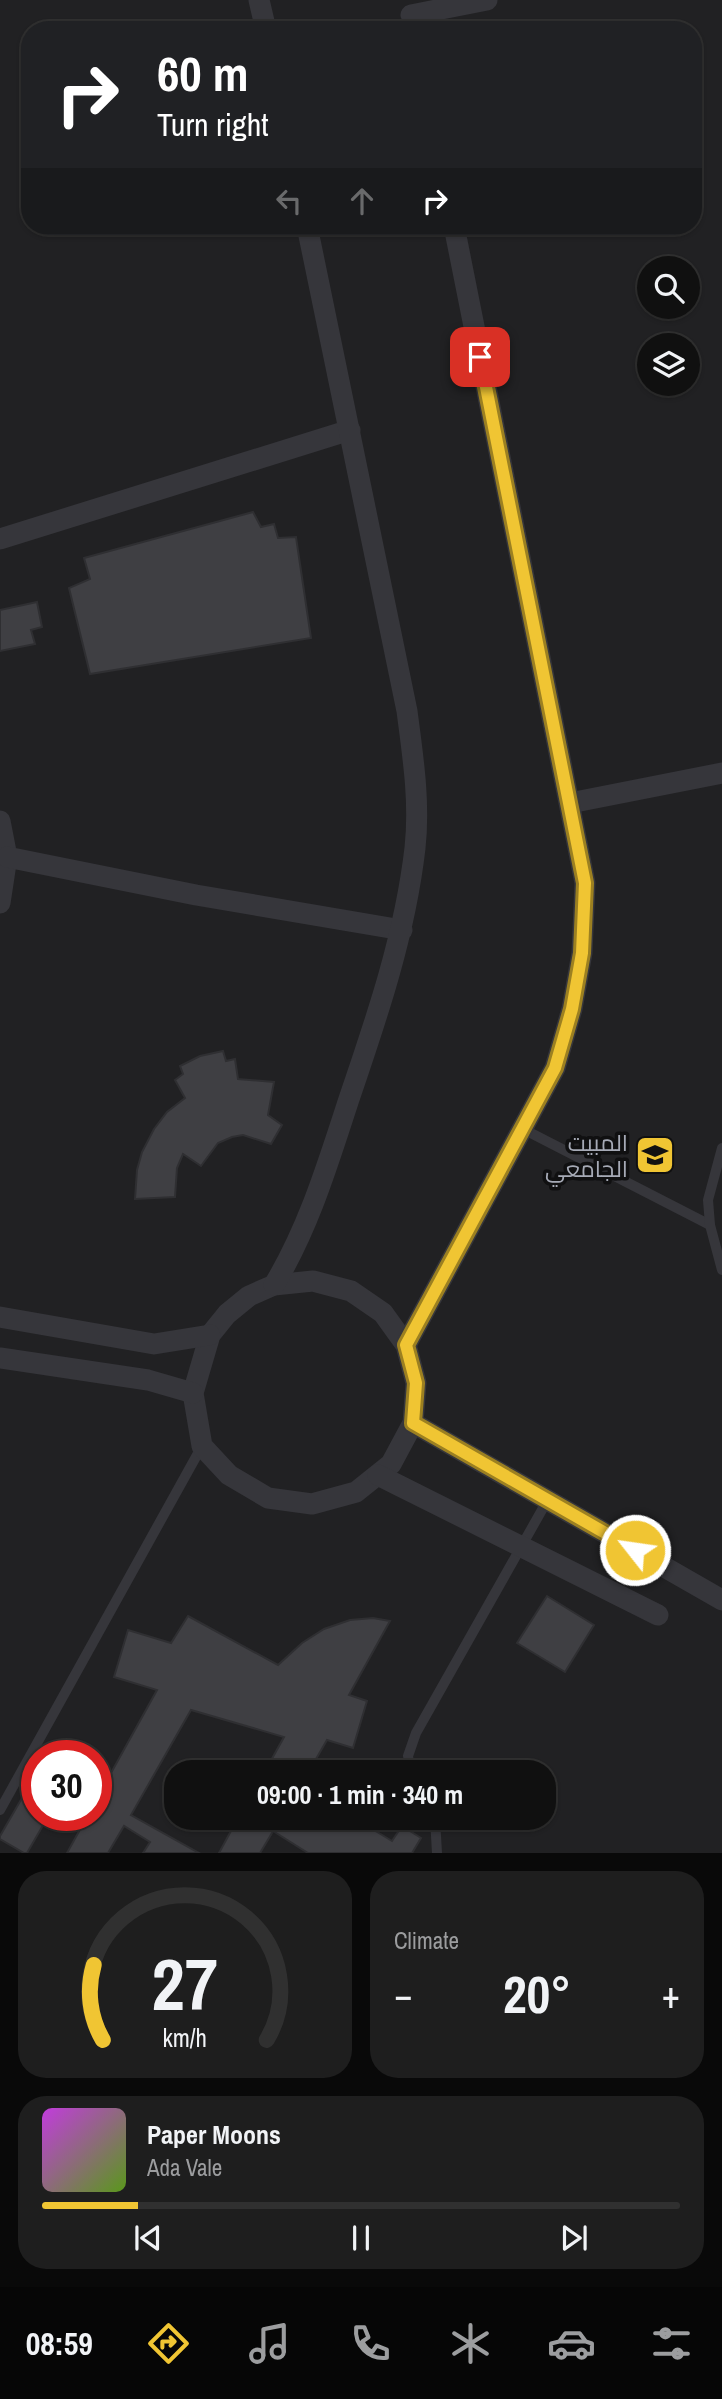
<!DOCTYPE html>
<html lang="en">
<head>
<meta charset="utf-8">
<style>
	:root { --surface:#101010; --page:#1e1e1e; --text:#f1f3f6; --muted:#9c9d9f; --line:#303030; --accent:#f0c533 }
	body { margin:0; font-family:"Archivo Narrow",Cairo,sans-serif; background:var(--page); color:var(--text); height:100vh; display:flex; flex-direction:column; font-size:26px; white-space:nowrap }
	* { box-sizing:border-box; margin:0 }
	p { font-size:23px; color:var(--muted) }
	.icon { flex:none; width:38px; height:38px; fill:none; stroke:currentColor; stroke-width:2; stroke-linecap:round; stroke-linejoin:round }
	.map { position:relative; height:1853px; overflow:hidden }
	.side { display:flex; flex-direction:column; gap:18px; padding:18px; background:#090909; flex:1 }
	.side>* { flex:none }
	.guide { position:absolute; left:21px; top:21px; width:681px; height:214px; border-radius:28px; box-shadow:0 2px 5px #0004,0 0 0 2px var(--line); background:#202124; color:#fff; overflow:hidden }
	.fabs { position:absolute; left:637px; top:256px; display:grid; gap:14px }
	.fabs a { display:grid; place-items:center; width:63px; height:63px; border-radius:50%; background:var(--surface); box-shadow:0 2px 5px #0004,0 0 0 2px var(--line); font-size:35px }
	.speed { position:absolute; left:21px; top:1740px; display:flex; gap:14px; font-size:35px; font-weight:700; text-align:center }
	.speed>* { display:grid; place-content:center; width:91px; height:91px; border-radius:50%; background:var(--surface); box-shadow:0 2px 5px #0004,0 0 0 2px var(--line); line-height:1 }
	.speed .limit { border:10px solid #d22; background:#fff; color:#111 }
	.pin { position:absolute; display:grid; place-items:center; width:60px; height:60px; color:#fff; margin:-30px; border-radius:14px; box-shadow:0 4px 10px #0006 }
	.me { position:absolute; width:77px; margin:-38px; rotate:300deg; stroke-linejoin:round; filter:drop-shadow(0 0 5px #0008) }
	.turn { display:flex; align-items:center; gap:24px; height:147px; padding:0 21px; font-size:32px }
	.turn .icon { width:91px; height:91px; stroke-width:2.5 }
	.turn b { display:block; font-size:49px; line-height:60px }
	.lanes { display:flex; align-items:center; height:66px; padding:0 21px; background:#0003; justify-content:center; gap:35px; direction:ltr }
	.lanes .off { opacity:.35 }
	.big { font-size:52px; font-weight:700; line-height:1.1 }
	.side .tile { flex:1; display:flex; flex-direction:column; justify-content:center; gap:10px; min-width:0; padding:0 24px; border-radius:28px; background:var(--page) }
	.side .dial { align-items:center; gap:0 }
	.dial svg { height:182px; overflow:visible; fill:none; stroke:var(--line); stroke-width:7; stroke-linecap:round; text-anchor:middle }
	.dial text { fill:var(--text); stroke:none }
	.song { display:flex; align-items:center; gap:21px }
	.cover { width:84px; height:84px; border-radius:10px; background:linear-gradient(135deg,hsl(290 70% 55%),hsl(90 70% 35%)) }
	.played { height:7px; border-radius:4px; background:linear-gradient(90deg,var(--accent) 15%,var(--line) 15%) }
	.keys { display:flex; justify-content:space-around; direction:ltr }
	.heat { display:flex; justify-content:space-between; align-items:center; font-size:38px; direction:ltr }
	.side .tiles { flex:1; display:grid; gap:18px; grid-template-columns:1fr 1fr }
	.tile:last-child { grid-column:span 2 }
	.trip { position:absolute; left:164px; top:1760px; width:392px; height:70px; border-radius:28px; background:var(--surface); box-shadow:0 2px 5px #0004,0 0 0 2px var(--line); font-weight:700; line-height:70px; text-align:center }
	.menu { display:flex; height:112px; justify-content:space-around; align-items:center; background:#060606; color:var(--muted) }
	.menu .icon { width:49px; height:49px }
	.menu .current { color:var(--accent) }
	.menu b { font-size:32px; color:var(--text) }
	.map>svg:first-child { display:block }
	.built { fill:#212123; fill-rule:evenodd }
	.building { fill:#3f3f43; stroke:#2f2f32; stroke-width:2 }
	.lines { fill:none; stroke-linecap:round; stroke-linejoin:round }
	.lane { stroke:#36363b; stroke-width:10 }
	.street { stroke:#36363b; stroke-width:21 }
	.route-casing { stroke:#9c8021; stroke-width:18 }
	.route { stroke:#f0c533; stroke-width:12 }
	.labels { text-anchor:middle; dominant-baseline:central; stroke-width:7; stroke-linejoin:round; paint-order:stroke }
	.poi-label { font-size:23px; fill:#a6aab6; stroke:#101011; text-anchor:end }
</style>
</head>
<body>
<div class="map">
<svg width="722" height="1853" viewBox="0 0 722 1853">
	<rect width="100%" height="100%" fill="#151516"/>
	<path class="built" d="M 0,0 L 722,0 L 722,1853 L 0,1853 ZM 30,30 L 693,30 L 693,226 L 30,226 ZM 649,268 L 688,268 L 688,306 L 649,306 ZM 649,345 L 688,345 L 688,383 L 649,383 ZM 37,1755 L 96,1755 L 96,1815 L 37,1815 ZM 177,1773 L 544,1773 L 544,1818 L 177,1818 Z"/>
	<g class="building">
		<polygon points="253,512 261,527 274,524 278,538 296,537 311,638 90,674 69,588 90,579 84,558"/>
		<polygon points="37,602 42,627 31,630 35,644 0,651 0,610"/>
		<polygon points="223,1051 226,1061 235,1059 238,1079 274,1082 268,1115 282,1125 271,1144 243,1135 232,1137 218,1143 201,1166 183,1154 177,1168 175,1197 135,1199 137,1170 142,1152 154,1129 167,1112 185,1098 175,1080 183,1074 180,1066 200,1056"/>
		<polygon points="547,1596 594,1625 565,1672 517,1643"/>
		<polygon points="188,1616 278,1665 302,1643 324,1629 350,1620 373,1618 390,1621 349,1695 367,1701 353,1748 327,1740 308,1773 264,1773 284,1737 191,1710 131,1815 199,1853 143,1853 150,1842 124,1826 108,1853 67,1853 88,1815 96,1815 96,1800 157,1690 114,1677 128,1630 171,1643"/>
		<polygon points="37,1772 37,1815 49,1815 27,1853 24,1853 0,1839 0,1836"/>
		<polygon points="238,1818 281,1818 260,1853 219,1853"/>
		<polygon points="307,1818 354,1818 392,1841 402,1826 421,1838 412,1853 308,1853 273,1831 280,1820 299,1830"/>
	</g>
	<g class="lines">
		<g class="lane">
			<polyline points="523,1129 710,1225"/>
			<polyline points="722,1148 708,1200 710,1225 722,1270"/>
			<polyline points="411,1773 408,1756 416,1733 547,1501"/>
			<polyline points="0,1810 202,1446"/>
			<polyline points="435,1818 437,1853"/>
		</g>
		<g class="street">
			<polyline points="259,0 266,30"/>
			<polyline points="411,15 487,0"/>
			<polyline points="0,539 350,430"/>
			<polyline points="570,803 722,773"/>
			<polyline points="0,821 7,857 0,903"/>
			<polyline points="7,857 196,895 402,930"/>
			<polygon points="313,1281 351,1291 383,1313 406,1345 416,1383 413,1423 391,1464 356,1492 312,1504 268,1498 229,1475 202,1446 193,1393 210,1335 227,1314 249,1296 274,1285"/>
			<path d="M 274,1285 C 309,1227 328,1163 349,1099 C 377,1017 405,935 415,848 C 420,802 413,757 407,711 L 307,226"/>
			<polyline points="0,1317 154,1344 210,1335"/>
			<polyline points="406,1345 555,1068 572,1009 582,953 585,883 454,226"/>
			<polyline points="0,1358 148,1380 193,1393"/>
			<polyline points="413,1423 722,1600"/>
			<polyline points="378,1475 658,1615"/>
		</g>
	</g>
	<g class="lines">
		<g class="route-casing">
			<polyline id="route" points="480,357 585,883 582,953 572,1009 555,1068 406,1345 416,1383 413,1423 635,1550"/>
		</g>
		<use href="#route" class="route"/>
	</g>
	<defs>
		<g id="university-square" transform="scale(2.0125)"><rect x="-9" y="-9" width="18" height="18" rx="4" fill="#f0c533" stroke="#101011"/><path d="M0-5L7-2L0 1L-7-2ZM-4 1L0 2.5L4 1V4Q0 6-4 4Z" fill="#111"/></g>
	</defs>
	<g fill-rule="evenodd">
		<use href="#university-square" x="655" y="1155"/>
	</g>
	<g class="labels">
		<g class="poi-label">
			<text x="628" y="1142">المبيت<tspan x="628" dy="26">الجامعي</tspan></text>
		</g>
	</g>
</svg>
<div class="fabs">
<a><svg class="icon" aria-label="search" viewBox="0 0 24 24"><circle cx="10" cy="10" r="6"/><path d="M15 15l6 6"/></svg></a>
<a><svg class="icon" aria-label="layers" viewBox="0 0 24 24"><path d="M12 4l9 5-9 5-9-5zM3 14l9 5 9-5"/></svg></a>
</div>
<div class="speed"><div class="limit">30</div></div>
<div class="pin" style="left:480px;top:357px;background:#d93025"><svg class="icon" aria-label="arrive" viewBox="0 0 24 24"><path d="M6 21V4h12l-3 4 3 4H6"/></svg></div>
<svg class="me" style="left:635px;top:1550px" viewBox="-20 -20 40 40"><circle r="17" fill="#f0c533" stroke="#fff" stroke-width="3"/><path d="M0-11L8 9 0 5-8 9z" fill="#fff"/></svg>
<div class="trip">09:00 · 1 min · 340 m</div>
<div class="guide">
<div class="turn"><svg class="icon" aria-label="right" viewBox="0 0 24 24"><path d="M7 20v-9h11M14 6l5 5-5 5"/></svg><div><b>60 m</b>Turn right</div></div>
<div class="lanes"><svg class="icon off" aria-label="left" viewBox="0 0 24 24"><path d="M17 20v-9H6M10 6l-5 5 5 5"/></svg><svg class="icon off" aria-label="ahead" viewBox="0 0 24 24"><path d="M12 20V5M6 11l6-6 6 6"/></svg><svg class="icon" aria-label="right" viewBox="0 0 24 24"><path d="M7 20v-9h11M14 6l5 5-5 5"/></svg></div>
</div>
</div>
<section class="side">
<div class="tiles">
<div class="tile dial"><svg viewBox="0 0 100 80">
<path d="M14 69A42 42 0 1 1 86 69"/>
<path d="M14 69A42 42 0 0 1 10 36" stroke="#f0c533"/>
<text x="50" y="56" font-size="32" font-weight="700">27</text>
<text x="50" y="72" font-size="11">km/h</text>
</svg></div>
<div class="tile"><p>Climate</p>
<div class="heat"><a>−</a><b class="big">20°</b><a>+</a></div>
</div>
<div class="tile">
<div class="song"><i class="cover"></i><div><b>Paper Moons</b><p>Ada Vale</p></div></div>
<div class="played"></div>
<div class="keys"><svg class="icon" aria-label="previous" viewBox="0 0 24 24"><path d="M18 5L8 12l10 7zM5 5v14"/></svg><svg class="icon" aria-label="pause" viewBox="0 0 24 24"><path d="M8 5v14M16 5v14"/></svg><svg class="icon" aria-label="next" viewBox="0 0 24 24"><path d="M6 5l10 7-10 7zM19 5v14"/></svg></div>
</div>
</div>
</section>
<nav class="menu">
<b>08:59</b>
<svg class="icon current" aria-label="directions" viewBox="0 0 24 24"><path d="M12 3l9 9-9 9-9-9zM9 14v-3h6M13 9l2 2-2 2"/></svg>
<svg class="icon" aria-label="music" viewBox="0 0 24 24"><path d="M9 18V5l10-2v13"/><circle cx="6" cy="18" r="3"/><circle cx="16" cy="16" r="3"/></svg>
<svg class="icon" aria-label="phone" viewBox="0 0 24 24"><path d="M5 4h4l2 5-3 2q2 4 5 5l2-3 5 2v4C11 20 4 13 5 4z"/></svg>
<svg class="icon" aria-label="climate" viewBox="0 0 24 24"><path d="M12 3v18M4 7l16 10M4 17L20 7"/></svg>
<svg class="icon" aria-label="car" viewBox="0 0 24 24"><path d="M5 17H2v-5l4-1 3-4h7l3 4 3 1v5h-3M9 17h6M6 11h13"/><circle cx="7" cy="17" r="2"/><circle cx="17" cy="17" r="2"/></svg>
<svg class="icon" aria-label="filters" viewBox="0 0 24 24"><path d="M4 7h16M4 17h16"/><circle cx="9" cy="7" r="2"/><circle cx="15" cy="17" r="2"/></svg>
</nav>
</body>
</html>
